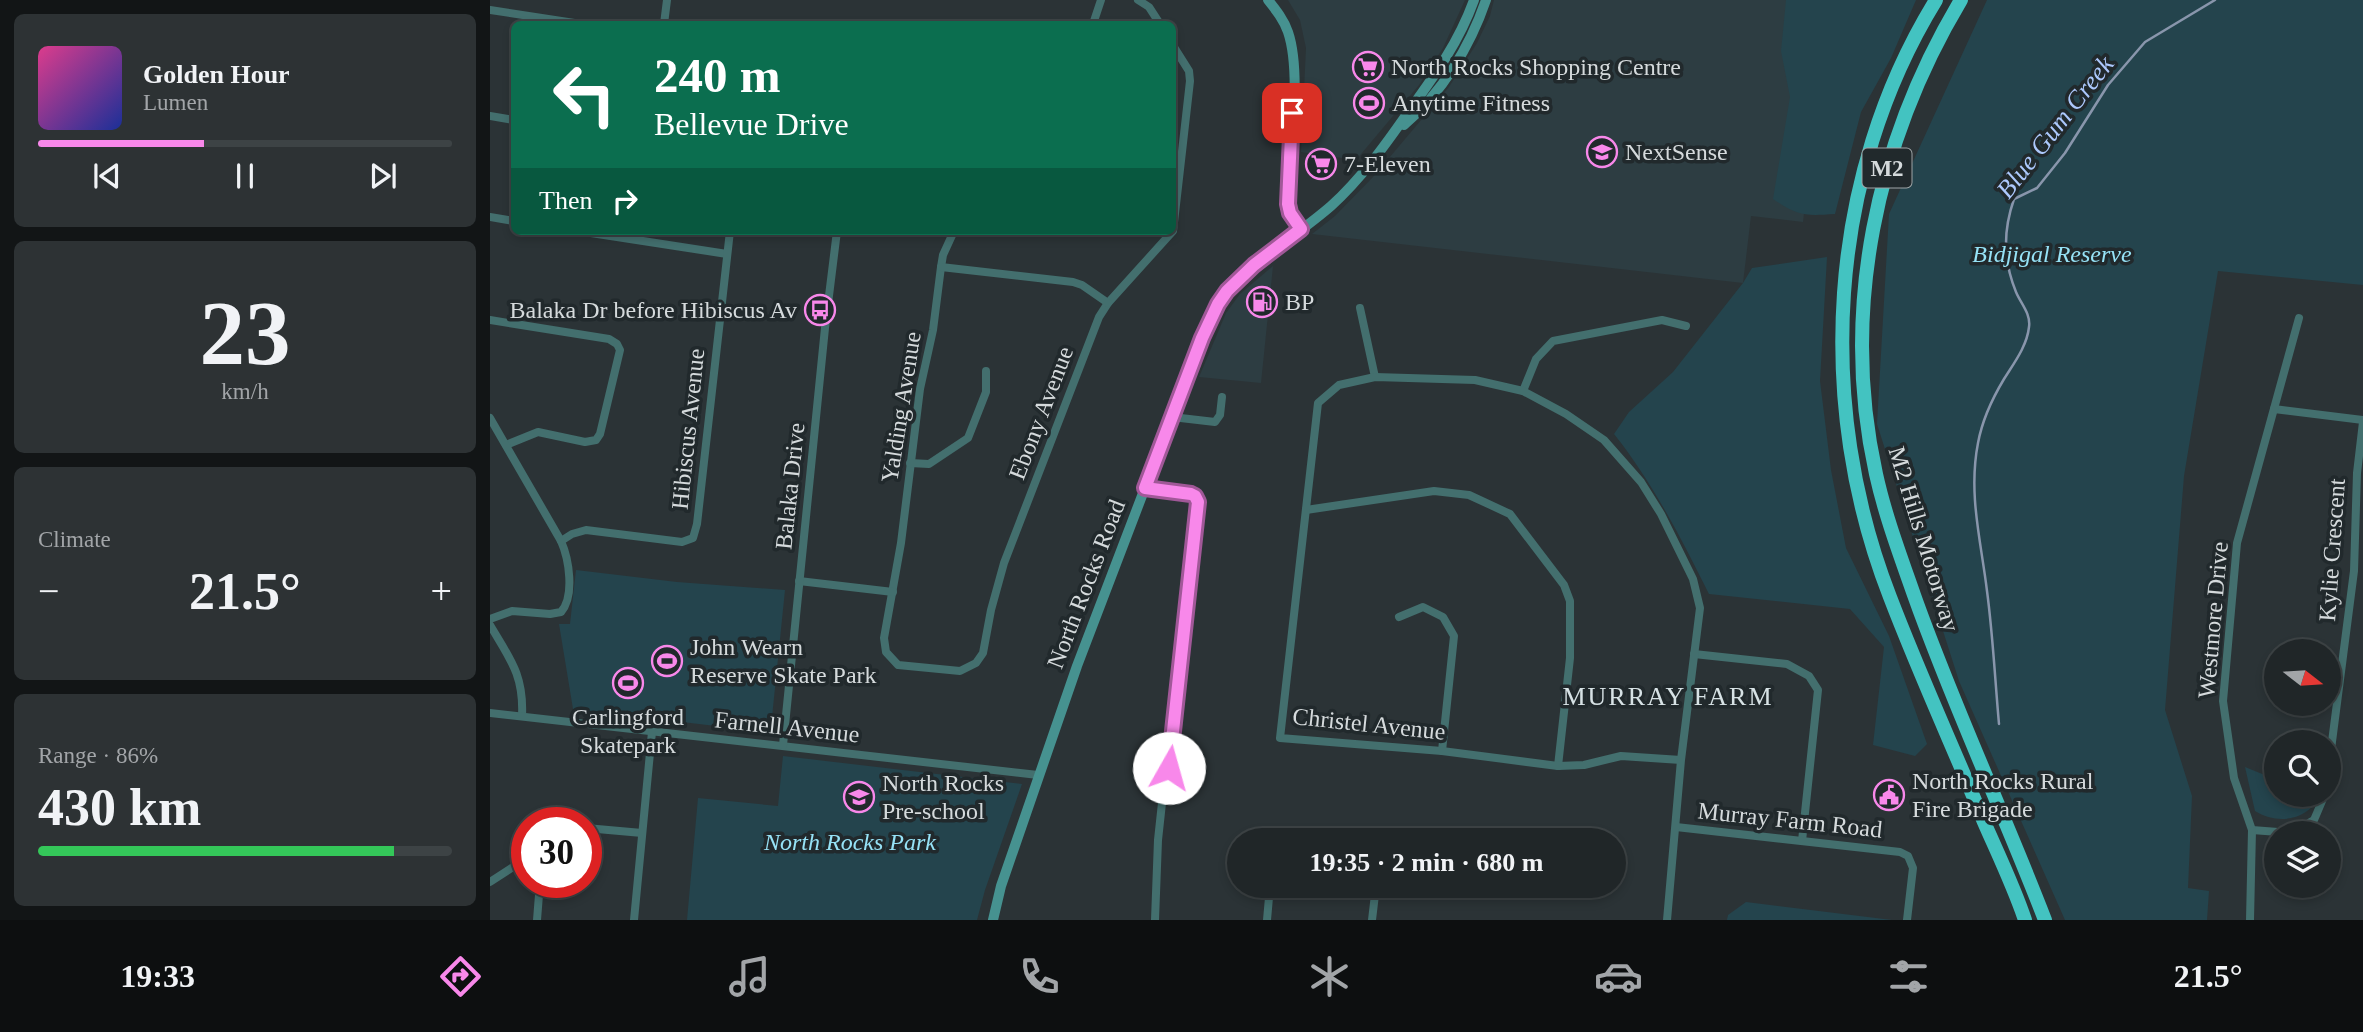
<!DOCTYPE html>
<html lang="en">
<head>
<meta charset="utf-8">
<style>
	:root { --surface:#202628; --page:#2d3234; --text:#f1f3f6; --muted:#a2a5a8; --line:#3d4345; --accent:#f888ea }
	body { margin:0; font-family:"Times New Roman",serif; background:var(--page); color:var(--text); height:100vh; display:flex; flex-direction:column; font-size:26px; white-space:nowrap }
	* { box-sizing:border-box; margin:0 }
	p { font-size:23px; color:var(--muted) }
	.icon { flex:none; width:38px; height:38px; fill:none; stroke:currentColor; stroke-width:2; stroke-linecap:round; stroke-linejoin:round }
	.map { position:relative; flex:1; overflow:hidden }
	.sheet { display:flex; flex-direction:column; gap:14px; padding:14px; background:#121516; width:490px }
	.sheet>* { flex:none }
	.top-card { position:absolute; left:21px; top:21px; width:665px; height:214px; border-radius:10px; box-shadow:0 4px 10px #0003,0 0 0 2px var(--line); background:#0b6e4f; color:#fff; overflow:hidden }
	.needle { width:46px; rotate:107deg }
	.tools { position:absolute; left:1774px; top:639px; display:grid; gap:14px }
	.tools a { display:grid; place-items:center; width:77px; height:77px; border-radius:50%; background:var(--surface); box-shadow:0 4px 10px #0003,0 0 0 2px var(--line); font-size:35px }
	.speed { position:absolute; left:21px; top:807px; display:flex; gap:14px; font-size:35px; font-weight:700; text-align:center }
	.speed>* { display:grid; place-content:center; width:91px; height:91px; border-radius:50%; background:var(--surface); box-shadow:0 4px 10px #0003,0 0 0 2px var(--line); line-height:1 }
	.speed .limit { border:10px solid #d22; background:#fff; color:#111 }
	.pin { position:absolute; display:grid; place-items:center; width:60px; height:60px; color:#fff; margin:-30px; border-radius:14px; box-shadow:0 4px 10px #0006 }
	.me { position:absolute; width:77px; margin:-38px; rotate:7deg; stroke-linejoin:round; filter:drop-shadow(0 0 5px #0008) }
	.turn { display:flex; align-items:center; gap:24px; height:147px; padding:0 28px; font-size:32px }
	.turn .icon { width:91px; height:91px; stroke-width:2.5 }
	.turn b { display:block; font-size:49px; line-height:60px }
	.then { display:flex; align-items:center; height:66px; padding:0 28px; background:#0003; gap:14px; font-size:26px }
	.big { font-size:52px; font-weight:800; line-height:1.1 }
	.sheet .card { flex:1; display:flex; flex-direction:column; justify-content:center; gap:10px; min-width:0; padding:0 24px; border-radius:10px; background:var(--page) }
	.sheet .dial { align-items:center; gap:0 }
	.dial b { font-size:91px; line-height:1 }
	.song { display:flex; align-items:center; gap:21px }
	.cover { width:84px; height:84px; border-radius:10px; background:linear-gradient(135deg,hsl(330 70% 55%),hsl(230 70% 35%)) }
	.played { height:7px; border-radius:4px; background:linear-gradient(90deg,var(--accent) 40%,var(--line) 40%) }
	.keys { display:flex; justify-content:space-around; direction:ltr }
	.heat { display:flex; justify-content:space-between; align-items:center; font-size:38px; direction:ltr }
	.charge { height:10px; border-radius:5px; background:linear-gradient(90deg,#34c759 86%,var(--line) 0) }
	.trip { position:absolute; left:737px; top:828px; width:399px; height:70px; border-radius:35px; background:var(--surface); box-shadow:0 4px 10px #0003,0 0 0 2px var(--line); font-weight:800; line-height:70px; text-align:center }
	.dock { display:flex; height:112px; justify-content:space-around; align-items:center; background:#0d0f10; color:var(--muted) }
	.dock .icon { width:49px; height:49px }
	.dock .current { color:var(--accent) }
	.dock b { font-size:32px; color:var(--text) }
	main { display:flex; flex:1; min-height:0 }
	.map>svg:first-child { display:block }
	.built { fill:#2d3d42 }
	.green { fill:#24444d }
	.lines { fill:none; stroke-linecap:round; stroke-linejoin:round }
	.stream { stroke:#8996ac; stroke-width:2.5 }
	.street { stroke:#436f6e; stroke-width:8 }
	.secondary { stroke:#469290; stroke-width:10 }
	.highway { stroke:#43c3c1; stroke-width:14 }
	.route-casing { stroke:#a15898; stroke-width:18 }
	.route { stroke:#f888ea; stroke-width:12 }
	.labels { text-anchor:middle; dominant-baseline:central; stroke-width:7; stroke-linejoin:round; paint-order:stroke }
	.shield { fill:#21292c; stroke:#9fa5a7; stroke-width:2 }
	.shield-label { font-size:23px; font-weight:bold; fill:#d5dadc }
	.poi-label { font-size:24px; fill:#d5dadc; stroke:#21292c; text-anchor:start }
	.park-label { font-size:24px; font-style:italic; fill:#96e2f6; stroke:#21292c }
	.street-label { font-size:24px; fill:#d5dadc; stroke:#21292c }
	.water-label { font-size:26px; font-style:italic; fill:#acc8fc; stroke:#21292c }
	.neighbourhood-label { font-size:26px; letter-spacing:2px; fill:#d7e2e5; stroke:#21292c }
</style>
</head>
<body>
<main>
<section class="sheet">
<div class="card">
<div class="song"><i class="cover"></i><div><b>Golden Hour</b><p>Lumen</p></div></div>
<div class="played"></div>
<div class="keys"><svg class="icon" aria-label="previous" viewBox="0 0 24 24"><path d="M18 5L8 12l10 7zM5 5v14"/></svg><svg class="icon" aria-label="pause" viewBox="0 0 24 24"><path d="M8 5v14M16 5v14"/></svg><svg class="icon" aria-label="next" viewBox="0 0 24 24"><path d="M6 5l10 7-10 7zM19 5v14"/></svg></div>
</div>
<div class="card dial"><b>23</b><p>km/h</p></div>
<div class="card"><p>Climate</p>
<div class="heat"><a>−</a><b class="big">21.5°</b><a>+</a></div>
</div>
<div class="card"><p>Range · 86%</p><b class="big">430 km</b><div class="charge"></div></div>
</section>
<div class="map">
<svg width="1873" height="920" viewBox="0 0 1873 920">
	<rect width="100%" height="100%" fill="#2b3336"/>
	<g class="built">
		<polygon points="798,0 975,0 953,48 929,85 866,160 811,152 816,48 810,20"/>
		<polygon points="1004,0 1337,0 1313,222 1261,216 1253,283 822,234 845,216 883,177 959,87 987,43 1000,16"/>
		<polygon points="783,266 771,383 709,377 736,313 750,294"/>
	</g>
	<g class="green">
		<path d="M 1296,0 L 1426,0 L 1401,58 L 1371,112 L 1345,214 C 1314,216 1308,216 1283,199 L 1300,97 L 1291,51 Z"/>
		<polygon points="1497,0 1873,0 1873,285 1728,271 1694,476 1675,710 1702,796 1698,888 1719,891 1717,920 1575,920 1469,681 1387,424 1399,214"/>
		<path d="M 1337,257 L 1330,381 L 1341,470 L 1356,548 L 1399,636 L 1437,744 L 1425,756 L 1383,745 L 1394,647 L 1360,609 L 1219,594 C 1191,538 1163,483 1124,434 L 1139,412 L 1183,372 L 1253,283 L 1262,268 Z"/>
		<polygon points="86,570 187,582 295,590 281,727 276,732 83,709 69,624 80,624"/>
		<polygon points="293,756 532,784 495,890 487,920 197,920 208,798 288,806"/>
		<path d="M 1755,767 L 1787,780 L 1787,794 L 1829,796 C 1818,821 1787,825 1765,811 Z"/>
		<polygon points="1256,902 1402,920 1237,920 1238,915"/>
	</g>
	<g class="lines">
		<path class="stream" d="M 1509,724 C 1505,680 1503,636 1497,591 C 1491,541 1478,494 1488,443 C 1492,421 1502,399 1514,379 C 1524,363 1537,346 1539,327 C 1541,314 1531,304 1526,292 C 1513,260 1513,231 1524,199 L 1547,188 L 1575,153 L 1618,85 L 1655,42 L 1725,0"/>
		<g class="street">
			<polyline points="648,0 659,7 670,24"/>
			<polyline points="0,10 91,24"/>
			<polyline points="174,24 177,0"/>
			<polyline points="603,24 611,0"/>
			<polyline points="0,116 24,120"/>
			<polyline points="0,217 24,221"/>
			<polyline points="88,231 237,254"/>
			<polyline points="464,231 453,255 451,267 443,330 430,389 411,543 394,638 396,652 408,665 470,671 486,663 493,653 501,610 514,563 609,317 618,303 683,231 700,81 699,71 682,44"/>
			<polyline points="451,267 583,282 592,285 618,303"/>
			<polyline points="870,308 885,377"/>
			<polyline points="0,320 119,339 127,344 130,350 110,434 106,440 95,442 48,432 16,445"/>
			<polyline points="1033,391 1046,359 1063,341 1172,320 1196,326"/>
			<polyline points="1784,409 1873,420"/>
			<polyline points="682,417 725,422 730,415 732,397"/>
			<path d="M 0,418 L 71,541 C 79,559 85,596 71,612 L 60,614 L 22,611 L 0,619"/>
			<polyline points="420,463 439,464 478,438 496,392 496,371"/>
			<polyline points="655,488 705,496 708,502 682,745 672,803 668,840 665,920"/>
			<polyline points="816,510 944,491 979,495 1020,514 1074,585 1080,601 1080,658 1068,766"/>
			<polyline points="71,541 82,534 96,530 192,542 203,538 207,524 240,231"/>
			<polyline points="309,581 403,592"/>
			<polyline points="909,617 933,607 953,617 964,636 952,751"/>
			<path d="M 0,625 C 20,659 34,675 32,716"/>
			<polyline points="1204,654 1297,664 1319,676 1328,690 1312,841"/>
			<polyline points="0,713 548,775"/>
			<polyline points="293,745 335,328 347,231"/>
			<polyline points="1839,765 1864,571 1867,473 1873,422"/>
			<polyline points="1186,827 1410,852 1418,856 1423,868 1417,920"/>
			<polyline points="96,828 152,833"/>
			<polyline points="1762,830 1802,833"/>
			<polyline points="1802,833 1824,820 1835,794"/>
			<polyline points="0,882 37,858"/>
			<polyline points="47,920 50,882"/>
			<polyline points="144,920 162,732"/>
			<polyline points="777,920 780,886"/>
			<polyline points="882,920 886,886"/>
			<polyline points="1177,920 1191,760 1210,608 1203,579 1171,514 1151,482 1114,440 1076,414 1033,391 985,380 885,377 849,385 828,403 790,738 952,751 1068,766 1094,765 1131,756 1191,760"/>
			<polyline points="1760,920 1762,830 1744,778 1733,701 1747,543 1809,318"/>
		</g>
		<g class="secondary">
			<path d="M 778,0 C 786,10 794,20 798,32 C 812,73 800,152 798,197 L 800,213 L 811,229"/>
			<path d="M 914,125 C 952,93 980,47 996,0"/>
			<path d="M 503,920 L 511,886 L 587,666 L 718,323 C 747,268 796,245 841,206 C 871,179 896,144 919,111 C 945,75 969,42 984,0"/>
		</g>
		<g class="highway">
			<path d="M 1446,0 C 1337,177 1325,405 1400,597 C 1429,673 1463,747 1494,822 C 1508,854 1524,887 1535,920"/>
			<path d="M 1471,0 C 1386,142 1350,311 1386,474 C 1395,515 1410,555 1424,595 C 1463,705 1513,811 1555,920"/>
		</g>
	</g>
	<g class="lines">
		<g class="route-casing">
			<polyline id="route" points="679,768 708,502 705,496 701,494 655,488 712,338 728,304 737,291 764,265 811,229 800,213 798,204 802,113"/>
		</g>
		<use href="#route" class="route"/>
	</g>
	<defs>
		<g id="supermarket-ring" transform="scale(1.575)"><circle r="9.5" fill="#21292c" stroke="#f888ea" stroke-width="1.5"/><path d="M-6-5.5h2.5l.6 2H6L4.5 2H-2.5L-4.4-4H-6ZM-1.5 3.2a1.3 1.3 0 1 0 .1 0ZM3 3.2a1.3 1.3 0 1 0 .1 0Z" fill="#f888ea"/></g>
		<g id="stadium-ring" transform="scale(1.575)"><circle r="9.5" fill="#21292c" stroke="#f888ea" stroke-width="1.5"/><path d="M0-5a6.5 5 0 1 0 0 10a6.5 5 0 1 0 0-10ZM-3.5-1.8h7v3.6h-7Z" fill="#f888ea"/></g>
		<g id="school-ring" transform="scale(1.575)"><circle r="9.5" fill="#21292c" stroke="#f888ea" stroke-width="1.5"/><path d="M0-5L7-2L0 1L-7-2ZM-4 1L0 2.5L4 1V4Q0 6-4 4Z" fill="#f888ea"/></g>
		<g id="fuel-ring" transform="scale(1.575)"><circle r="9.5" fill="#21292c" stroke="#f888ea" stroke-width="1.5"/><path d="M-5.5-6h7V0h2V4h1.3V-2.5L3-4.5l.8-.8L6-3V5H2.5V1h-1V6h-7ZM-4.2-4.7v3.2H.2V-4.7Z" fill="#f888ea"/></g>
		<g id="bus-ring" transform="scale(1.575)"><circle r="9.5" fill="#21292c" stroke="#f888ea" stroke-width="1.5"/><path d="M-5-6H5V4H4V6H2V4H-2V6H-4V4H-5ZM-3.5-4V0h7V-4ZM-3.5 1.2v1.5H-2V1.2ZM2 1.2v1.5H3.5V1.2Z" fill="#f888ea"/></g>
		<g id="civic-ring" transform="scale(1.575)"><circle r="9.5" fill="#21292c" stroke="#f888ea" stroke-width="1.5"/><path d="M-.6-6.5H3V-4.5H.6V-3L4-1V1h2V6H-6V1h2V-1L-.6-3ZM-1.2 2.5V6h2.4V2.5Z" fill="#f888ea"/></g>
	</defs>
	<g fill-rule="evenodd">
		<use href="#supermarket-ring" x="878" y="67"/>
		<use href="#stadium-ring" x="879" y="103"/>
		<use href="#school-ring" x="1112" y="152"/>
		<use href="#supermarket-ring" x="831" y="164"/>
		<use href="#fuel-ring" x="772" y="302"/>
		<use href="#bus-ring" x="330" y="310"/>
		<use href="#stadium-ring" x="177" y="661"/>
		<use href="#stadium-ring" x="138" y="683"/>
		<use href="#civic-ring" x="1399" y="795"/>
		<use href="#school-ring" x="369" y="797"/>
	</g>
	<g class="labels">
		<rect class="shield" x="1372.5" y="148.5" width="49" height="39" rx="5"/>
		<g class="shield-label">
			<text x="1397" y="168">M2</text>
		</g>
		<g class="poi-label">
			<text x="901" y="67">North Rocks Shopping Centre</text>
			<text x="902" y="103">Anytime Fitness</text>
			<text x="1135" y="152">NextSense</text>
			<text x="854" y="164">7-Eleven</text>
			<text x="795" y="302">BP</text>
			<text x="307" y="310" text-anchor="end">Balaka Dr before Hibiscus Av</text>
			<text x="200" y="647">John Wearn<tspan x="200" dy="28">Reserve Skate Park</tspan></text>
			<text x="138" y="717" text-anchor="middle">Carlingford<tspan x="138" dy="28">Skatepark</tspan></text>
			<text x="1422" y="781">North Rocks Rural<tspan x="1422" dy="28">Fire Brigade</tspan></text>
			<text x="392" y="783">North Rocks<tspan x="392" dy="28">Pre-school</tspan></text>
		</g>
		<g class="park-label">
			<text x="1562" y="254">Bidjigal Reserve</text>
			<text x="360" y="842">North Rocks Park</text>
		</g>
		<g class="street-label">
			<text transform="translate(411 407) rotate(-81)">Yalding Avenue</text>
			<text transform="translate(551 413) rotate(-69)">Ebony Avenue</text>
			<text transform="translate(198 429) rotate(-84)">Hibiscus Avenue</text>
			<text transform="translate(300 486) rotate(-84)">Balaka Drive</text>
			<text transform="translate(1434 539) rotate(73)">M2 Hills Motorway</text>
			<text transform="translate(1842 550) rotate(-86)">Kylie Crescent</text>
			<text transform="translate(596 584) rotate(-69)">North Rocks Road</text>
			<text transform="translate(1723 620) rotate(-85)">Westmore Drive</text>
			<text transform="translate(879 724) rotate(6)">Christel Avenue</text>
			<text transform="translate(297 727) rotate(6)">Farnell Avenue</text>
			<text transform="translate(1300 820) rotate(6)">Murray Farm Road</text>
		</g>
		<g class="water-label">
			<text transform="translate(1565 127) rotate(-52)">Blue Gum Creek</text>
		</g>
		<g class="neighbourhood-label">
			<text x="1178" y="696">MURRAY FARM</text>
		</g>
	</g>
</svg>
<div class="tools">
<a><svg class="needle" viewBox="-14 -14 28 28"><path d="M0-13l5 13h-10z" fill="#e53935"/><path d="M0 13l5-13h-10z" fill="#a2a5a8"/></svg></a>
<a><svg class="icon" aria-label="search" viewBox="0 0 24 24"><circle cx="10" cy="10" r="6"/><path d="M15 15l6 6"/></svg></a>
<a><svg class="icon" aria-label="layers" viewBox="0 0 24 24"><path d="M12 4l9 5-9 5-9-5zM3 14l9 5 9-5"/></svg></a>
</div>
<div class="speed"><div class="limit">30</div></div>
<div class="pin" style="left:802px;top:113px;background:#d93025"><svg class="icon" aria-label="arrive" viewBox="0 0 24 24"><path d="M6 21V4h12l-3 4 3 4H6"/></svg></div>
<svg class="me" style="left:679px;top:768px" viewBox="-20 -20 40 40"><circle r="19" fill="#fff"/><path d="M0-13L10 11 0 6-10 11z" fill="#f888ea"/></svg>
<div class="trip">19:35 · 2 min · 680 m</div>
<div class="top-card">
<div class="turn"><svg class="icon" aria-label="left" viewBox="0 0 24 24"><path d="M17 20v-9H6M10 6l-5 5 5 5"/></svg><div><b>240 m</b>Bellevue Drive</div></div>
<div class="then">Then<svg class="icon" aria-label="right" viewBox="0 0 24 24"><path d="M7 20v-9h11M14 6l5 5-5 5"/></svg></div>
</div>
</div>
</main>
<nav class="dock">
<b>19:33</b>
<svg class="icon current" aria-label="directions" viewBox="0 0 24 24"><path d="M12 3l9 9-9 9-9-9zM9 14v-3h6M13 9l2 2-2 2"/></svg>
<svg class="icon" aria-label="music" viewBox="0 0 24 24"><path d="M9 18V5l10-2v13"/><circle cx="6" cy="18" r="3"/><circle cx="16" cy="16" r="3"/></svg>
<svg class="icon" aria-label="phone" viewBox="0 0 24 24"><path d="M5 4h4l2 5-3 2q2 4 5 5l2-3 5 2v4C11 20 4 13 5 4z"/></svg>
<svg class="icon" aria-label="climate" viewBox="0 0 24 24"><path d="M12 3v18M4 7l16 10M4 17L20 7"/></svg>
<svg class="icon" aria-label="car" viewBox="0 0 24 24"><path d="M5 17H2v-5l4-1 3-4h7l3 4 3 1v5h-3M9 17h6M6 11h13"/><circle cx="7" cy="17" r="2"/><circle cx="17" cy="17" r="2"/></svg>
<svg class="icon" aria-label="filters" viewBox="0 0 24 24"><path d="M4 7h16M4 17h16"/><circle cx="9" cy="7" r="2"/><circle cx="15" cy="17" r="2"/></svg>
<b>21.5°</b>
</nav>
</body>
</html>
